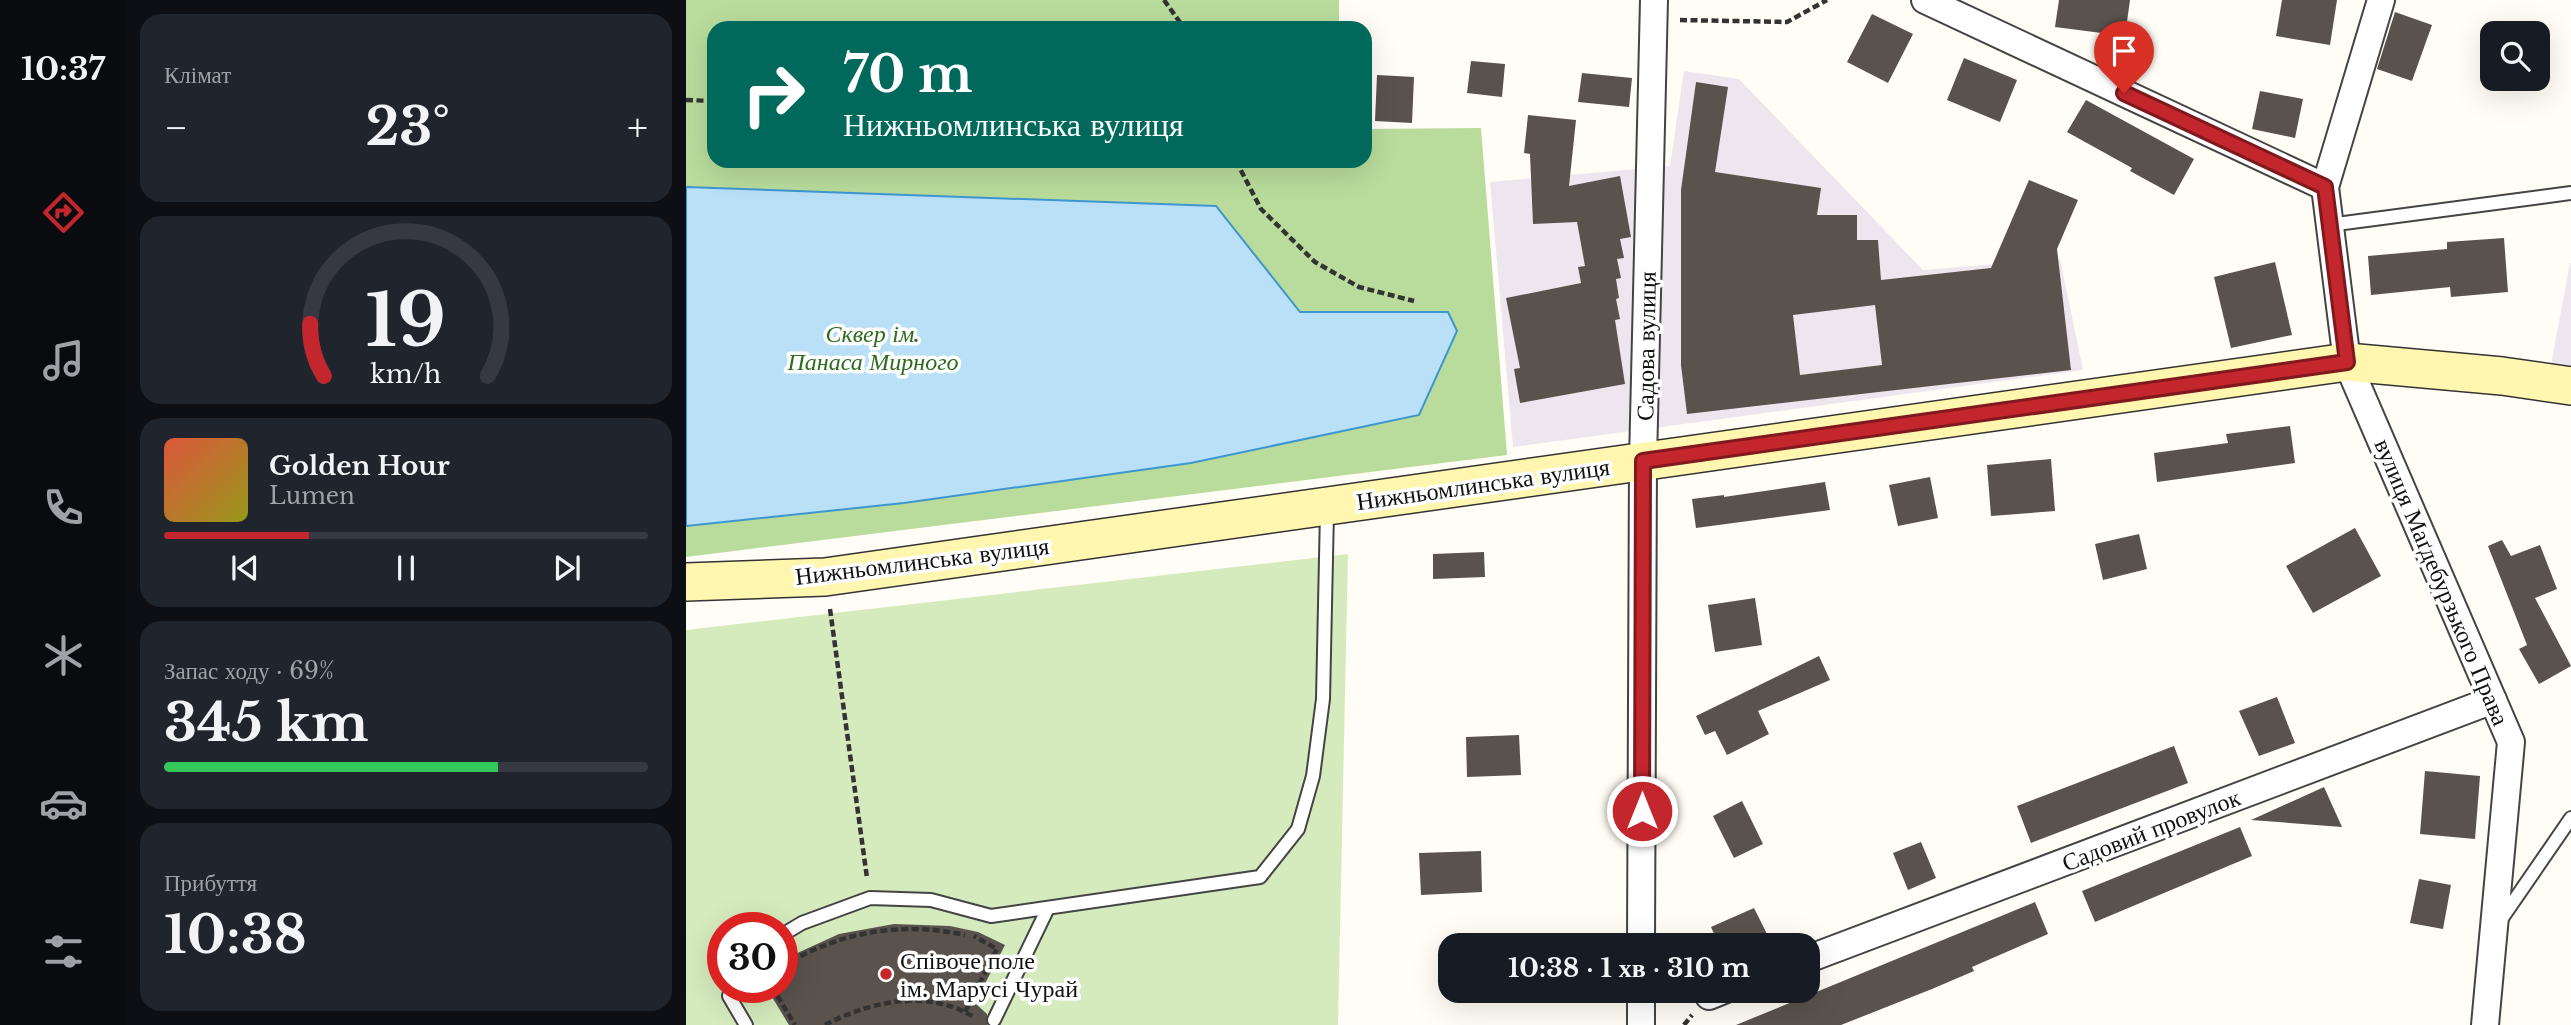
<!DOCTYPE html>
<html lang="uk">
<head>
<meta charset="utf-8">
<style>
	:root { --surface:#171b24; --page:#20242c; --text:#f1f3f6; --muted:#9ea1a6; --line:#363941; --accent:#c4262e }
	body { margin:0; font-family:"Libre Baskerville",serif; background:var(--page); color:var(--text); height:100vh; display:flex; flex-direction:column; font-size:26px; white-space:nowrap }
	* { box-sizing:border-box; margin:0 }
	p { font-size:23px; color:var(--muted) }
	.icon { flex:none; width:38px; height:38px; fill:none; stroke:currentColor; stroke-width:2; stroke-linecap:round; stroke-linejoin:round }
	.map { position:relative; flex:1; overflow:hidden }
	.panel { display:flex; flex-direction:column; gap:14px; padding:14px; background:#0d0f14; width:560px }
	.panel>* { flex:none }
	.banner { position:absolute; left:21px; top:21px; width:665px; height:147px; border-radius:21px; box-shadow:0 7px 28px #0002; background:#00695c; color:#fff; overflow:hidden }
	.controls { position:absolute; left:1794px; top:21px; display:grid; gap:14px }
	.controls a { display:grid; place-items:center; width:70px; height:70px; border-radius:14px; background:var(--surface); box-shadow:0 7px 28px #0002; font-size:35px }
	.speed { position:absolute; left:21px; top:912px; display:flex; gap:14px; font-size:35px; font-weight:700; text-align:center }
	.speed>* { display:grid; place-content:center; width:91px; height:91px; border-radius:50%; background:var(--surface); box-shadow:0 7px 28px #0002; line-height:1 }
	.speed .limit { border:10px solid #d22; background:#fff; color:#111 }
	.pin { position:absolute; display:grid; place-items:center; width:60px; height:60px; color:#fff; margin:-72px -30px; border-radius:50% 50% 50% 0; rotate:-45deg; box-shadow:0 0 7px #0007 }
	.pin .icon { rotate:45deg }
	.me { position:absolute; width:77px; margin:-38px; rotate:0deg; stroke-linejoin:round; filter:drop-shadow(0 0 5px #0008) }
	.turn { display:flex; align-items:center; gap:24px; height:147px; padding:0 21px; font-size:32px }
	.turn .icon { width:91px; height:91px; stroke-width:2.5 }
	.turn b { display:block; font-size:49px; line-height:60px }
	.big { font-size:52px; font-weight:800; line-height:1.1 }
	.panel .widget { flex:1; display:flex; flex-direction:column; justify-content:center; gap:10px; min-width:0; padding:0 24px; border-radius:21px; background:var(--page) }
	.panel .dial { align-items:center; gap:0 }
	.dial svg { height:182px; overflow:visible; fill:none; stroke:var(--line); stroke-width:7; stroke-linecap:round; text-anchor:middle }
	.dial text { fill:var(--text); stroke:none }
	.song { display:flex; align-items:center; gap:21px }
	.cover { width:84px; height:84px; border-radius:10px; background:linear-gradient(135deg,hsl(10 70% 55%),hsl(60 70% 35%)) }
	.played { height:7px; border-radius:4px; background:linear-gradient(90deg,var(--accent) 30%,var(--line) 30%) }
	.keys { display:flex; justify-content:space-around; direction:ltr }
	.heat { display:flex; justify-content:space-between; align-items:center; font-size:38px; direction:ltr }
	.charge { height:10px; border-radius:5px; background:linear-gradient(90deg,#34c759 69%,var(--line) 0) }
	.trip { position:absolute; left:752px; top:933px; width:382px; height:70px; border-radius:21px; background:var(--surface); box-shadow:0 7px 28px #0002; font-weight:800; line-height:70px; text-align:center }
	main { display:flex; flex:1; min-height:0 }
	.tabs { display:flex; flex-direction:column; width:126px; justify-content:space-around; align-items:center; background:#090b0e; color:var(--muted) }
	.tabs .icon { width:49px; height:49px }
	.tabs .active { color:var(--accent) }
	.tabs b { font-size:32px; color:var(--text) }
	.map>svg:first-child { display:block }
	.industrial { fill:#eee6ef }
	.green { fill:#d5ebbd; fill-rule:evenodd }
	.forest { fill:#b9dc9c }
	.water { fill:#b9e0f7; stroke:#3f96cf; stroke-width:2 }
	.building { fill:#5a524d; fill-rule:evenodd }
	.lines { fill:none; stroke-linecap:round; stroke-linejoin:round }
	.lane-casing { stroke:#444; stroke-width:16 }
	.street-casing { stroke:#444; stroke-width:30 }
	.secondary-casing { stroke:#333; stroke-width:40 }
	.path { stroke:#333; stroke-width:4.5; stroke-dasharray:7 3.5; stroke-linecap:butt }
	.lane { stroke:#fff; stroke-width:12 }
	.street { stroke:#fff; stroke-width:26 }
	.secondary { stroke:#fff6b0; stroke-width:37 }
	.route-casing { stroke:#7f191e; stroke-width:18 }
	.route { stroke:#c4262e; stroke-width:12 }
	.poi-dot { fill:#c4262e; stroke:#fff; stroke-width:2.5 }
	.labels { text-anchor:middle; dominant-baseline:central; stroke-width:7; stroke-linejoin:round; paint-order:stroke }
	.park-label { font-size:24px; font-style:italic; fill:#2f6b1f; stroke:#fff }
	.street-label { font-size:24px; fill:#111; stroke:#fff }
	.poi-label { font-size:24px; fill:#111; stroke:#fff; text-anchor:start }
</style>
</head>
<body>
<main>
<nav class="tabs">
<b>10:37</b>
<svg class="icon active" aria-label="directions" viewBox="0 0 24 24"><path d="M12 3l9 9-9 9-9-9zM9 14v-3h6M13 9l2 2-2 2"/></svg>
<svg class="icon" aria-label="music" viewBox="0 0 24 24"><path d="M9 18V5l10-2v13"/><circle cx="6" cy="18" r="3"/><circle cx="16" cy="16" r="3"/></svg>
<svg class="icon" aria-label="phone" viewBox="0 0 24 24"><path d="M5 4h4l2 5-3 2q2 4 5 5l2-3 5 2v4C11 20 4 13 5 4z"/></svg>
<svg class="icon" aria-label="climate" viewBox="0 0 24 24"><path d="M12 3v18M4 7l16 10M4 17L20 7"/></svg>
<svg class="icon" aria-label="car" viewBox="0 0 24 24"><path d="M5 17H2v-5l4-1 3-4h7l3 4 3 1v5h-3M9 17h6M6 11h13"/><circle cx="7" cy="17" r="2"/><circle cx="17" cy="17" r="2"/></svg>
<svg class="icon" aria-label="filters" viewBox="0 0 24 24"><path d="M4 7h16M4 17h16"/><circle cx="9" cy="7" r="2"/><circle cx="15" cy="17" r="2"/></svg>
</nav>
<section class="panel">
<div class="widget"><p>Клімат</p>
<div class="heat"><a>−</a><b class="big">23°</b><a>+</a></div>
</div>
<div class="widget dial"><svg viewBox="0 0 100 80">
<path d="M14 69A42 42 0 1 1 86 69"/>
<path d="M14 69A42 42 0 0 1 8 46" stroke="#c4262e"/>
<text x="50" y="56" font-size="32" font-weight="700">19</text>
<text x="50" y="72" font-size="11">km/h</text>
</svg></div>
<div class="widget">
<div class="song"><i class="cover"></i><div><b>Golden Hour</b><p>Lumen</p></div></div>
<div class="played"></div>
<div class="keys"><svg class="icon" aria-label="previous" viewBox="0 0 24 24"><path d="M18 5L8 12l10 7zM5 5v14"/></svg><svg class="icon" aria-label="pause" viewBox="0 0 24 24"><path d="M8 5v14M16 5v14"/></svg><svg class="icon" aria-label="next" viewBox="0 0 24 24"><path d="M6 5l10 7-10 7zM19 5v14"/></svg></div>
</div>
<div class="widget"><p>Запас ходу · 69%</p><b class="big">345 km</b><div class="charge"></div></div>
<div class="widget"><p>Прибуття</p><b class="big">10:38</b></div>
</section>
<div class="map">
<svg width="1885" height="1025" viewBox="0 0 1885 1025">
	<rect width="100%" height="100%" fill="#fffdf5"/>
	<g class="industrial">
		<polygon points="998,71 1053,79 1237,270 1374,259 1397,370 827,447 804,182 984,166"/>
		<polygon points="1884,263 1885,263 1885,368 1865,365"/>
	</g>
	<path class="green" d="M 662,554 L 652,1025 L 0,1025 L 0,630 ZM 37,928 L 96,928 L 96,987 L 37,987 Z"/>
	<polygon class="forest" points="0,0 653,0 653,28 28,28 28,161 679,161 679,129 795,128 821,455 0,557 0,526 218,503 505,463 762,312 614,312 530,206 0,187"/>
	<polygon class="water" points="0,187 530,206 614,312 762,312 771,331 733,415 505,463 218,503 0,526"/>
	<g class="building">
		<polygon points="1373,0 1444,0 1439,36 1369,27"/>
		<polygon points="1596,0 1651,0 1644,45 1590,36"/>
		<polygon points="1709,12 1746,25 1726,81 1691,69"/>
		<polygon points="1186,14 1227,34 1202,83 1161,62"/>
		<polygon points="1278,58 1331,80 1314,122 1261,100"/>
		<polygon points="785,61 819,64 816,97 781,93"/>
		<polygon points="896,73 946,78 943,107 892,102"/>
		<polygon points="691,75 728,77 726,123 689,121"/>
		<path d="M 1010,82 L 1042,87 L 1029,172 L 1135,188 L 1131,215 L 1171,215 L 1171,240 L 1192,240 L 1195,280 L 1305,268 L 1343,180 L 1392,200 L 1371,249 L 1385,370 L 1001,414 L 995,365 L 995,190 ZM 1189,305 L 1196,365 L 1114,375 L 1107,315 Z"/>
		<polygon points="1574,91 1617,99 1609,138 1566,129"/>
		<polygon points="1400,100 1508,159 1488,195 1444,171 1446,168 1381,132"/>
		<polygon points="842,115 890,120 883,186 934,176 945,237 934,239 938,258 931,259 935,278 930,279 933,298 930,299 934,319 929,320 939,384 834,403 828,369 834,368 820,298 895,283 892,267 899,266 891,222 847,224 844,154 838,153"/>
		<polygon points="1818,238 1822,292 1765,297 1764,287 1685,295 1682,256 1761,249 1761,242"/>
		<polygon points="1589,262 1606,335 1545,348 1528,277"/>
		<polygon points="1604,426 1609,463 1471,482 1468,453 1542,443 1540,434"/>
		<polygon points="1365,459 1369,511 1305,516 1301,465"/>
		<polygon points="1244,477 1252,518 1212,526 1203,485"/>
		<polygon points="1139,482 1144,510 1010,528 1006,499 1038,495 1038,497"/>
		<polygon points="1669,528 1695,576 1627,613 1600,566"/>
		<polygon points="1453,534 1461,569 1417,580 1409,544"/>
		<polygon points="1816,540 1825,556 1854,545 1871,589 1849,598 1885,666 1853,684 1833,649 1841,645 1802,546"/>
		<polygon points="798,552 799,577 747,579 747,554"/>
		<polygon points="1069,598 1076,645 1029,652 1022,605"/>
		<polygon points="1133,656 1144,680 1072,711 1083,734 1041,755 1029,731 1019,735 1010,716"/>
		<polygon points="1591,697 1609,743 1573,756 1553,711"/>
		<polygon points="833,735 835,775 781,777 780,737"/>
		<polygon points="1488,746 1502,783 1345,843 1331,806"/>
		<polygon points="1739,771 1794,776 1789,839 1734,834"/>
		<polygon points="1638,787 1656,827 1565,820"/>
		<polygon points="1056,801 1077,844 1048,858 1027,816"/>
		<polygon points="1554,827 1566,856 1409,922 1396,891"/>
		<polygon points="1235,842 1250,878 1222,890 1207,853"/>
		<polygon points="795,851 796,892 735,895 733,853"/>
		<polygon points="1733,879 1765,885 1757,929 1724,923"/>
		<polygon points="1349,902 1362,934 1286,967 1288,971 1246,989 1155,1025 1050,1025"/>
		<polygon points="1068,908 1083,938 1069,945 1033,945 1025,927"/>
		<polygon points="208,924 264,926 292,932 319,945 289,1003 301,1014 301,1025 103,1025 80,987 96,987 96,960 153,934"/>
	</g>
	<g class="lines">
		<g class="lane-casing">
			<g id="lane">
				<polyline points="1643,225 1885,193"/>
				<polyline points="1814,921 1885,818"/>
				<polyline points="96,935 116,923 184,898 245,900 305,916 574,877 612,829 627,776 637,699 641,511"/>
				<polyline points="46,987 43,996 60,1025"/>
				<polyline points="308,1020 362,908"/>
			</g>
		</g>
		<g class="street-casing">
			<g id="street">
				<polyline points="1239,0 1639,187"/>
				<polyline points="1695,0 1639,187 1661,362 1825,742 1799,1025"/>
				<polyline points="955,945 957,461 968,0"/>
				<polyline points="1122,959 1807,700"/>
				<polyline points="1023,996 1038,990"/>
				<polyline points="955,1025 955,990"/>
			</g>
		</g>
		<g class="secondary-casing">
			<polyline id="secondary" points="0,582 139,577 1661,362 1816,376 1885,386"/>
		</g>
		<g class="path">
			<polyline points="478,0 498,28"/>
			<polyline points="994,20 1101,22 1141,0"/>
			<polyline points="0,100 28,101"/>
			<polyline points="532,161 551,163"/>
			<polyline points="550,161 575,209 629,262 673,287 728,301"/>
			<polyline points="144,609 181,878"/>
			<path d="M 96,966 C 154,932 214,921 279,935"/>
			<polyline points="86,987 109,1025"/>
			<polyline points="279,1012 311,949 288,936"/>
			<path d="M 139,1025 C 184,1001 242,989 288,1017"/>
			<polyline points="998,1025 1006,1015"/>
		</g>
		<use href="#lane" class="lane"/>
		<use href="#street" class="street"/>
		<use href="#secondary" class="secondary"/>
	</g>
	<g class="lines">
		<g class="route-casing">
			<polyline id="route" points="956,811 957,461 1661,362 1639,187 1438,93"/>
		</g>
		<use href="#route" class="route"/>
	</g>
	<circle class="poi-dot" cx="200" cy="974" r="7"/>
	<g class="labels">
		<g class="park-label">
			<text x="187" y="333">Сквер ім.<tspan x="187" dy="28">Панаса Мирного</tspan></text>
		</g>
		<g class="street-label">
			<text transform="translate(960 346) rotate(-89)">Садова вулиця</text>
			<text transform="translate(797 484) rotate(-8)">Нижньомлинська вулиця</text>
			<text transform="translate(236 561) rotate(-7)">Нижньомлинська вулиця</text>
			<text transform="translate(1756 582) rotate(67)">вулиця Маґдебурзького Права</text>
			<text transform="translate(1465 830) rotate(-21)">Садовий провулок</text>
		</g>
		<g class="poi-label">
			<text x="214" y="960">Співоче поле<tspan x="214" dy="28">ім. Марусі Чурай</tspan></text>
		</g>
	</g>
</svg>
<div class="controls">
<a><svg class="icon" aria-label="search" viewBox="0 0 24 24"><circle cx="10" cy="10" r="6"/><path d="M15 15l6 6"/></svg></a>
</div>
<div class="speed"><div class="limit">30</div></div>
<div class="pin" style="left:1438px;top:93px;background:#d93025"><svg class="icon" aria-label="arrive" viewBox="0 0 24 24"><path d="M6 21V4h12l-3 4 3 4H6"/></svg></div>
<svg class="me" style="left:956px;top:811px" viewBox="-20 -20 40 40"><circle r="17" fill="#c4262e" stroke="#fff" stroke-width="3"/><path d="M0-11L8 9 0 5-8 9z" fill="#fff"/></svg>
<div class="trip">10:38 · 1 хв · 310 m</div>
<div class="banner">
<div class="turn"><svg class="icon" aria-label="right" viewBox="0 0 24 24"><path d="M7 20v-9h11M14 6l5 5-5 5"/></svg><div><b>70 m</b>Нижньомлинська вулиця</div></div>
</div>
</div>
</main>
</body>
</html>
